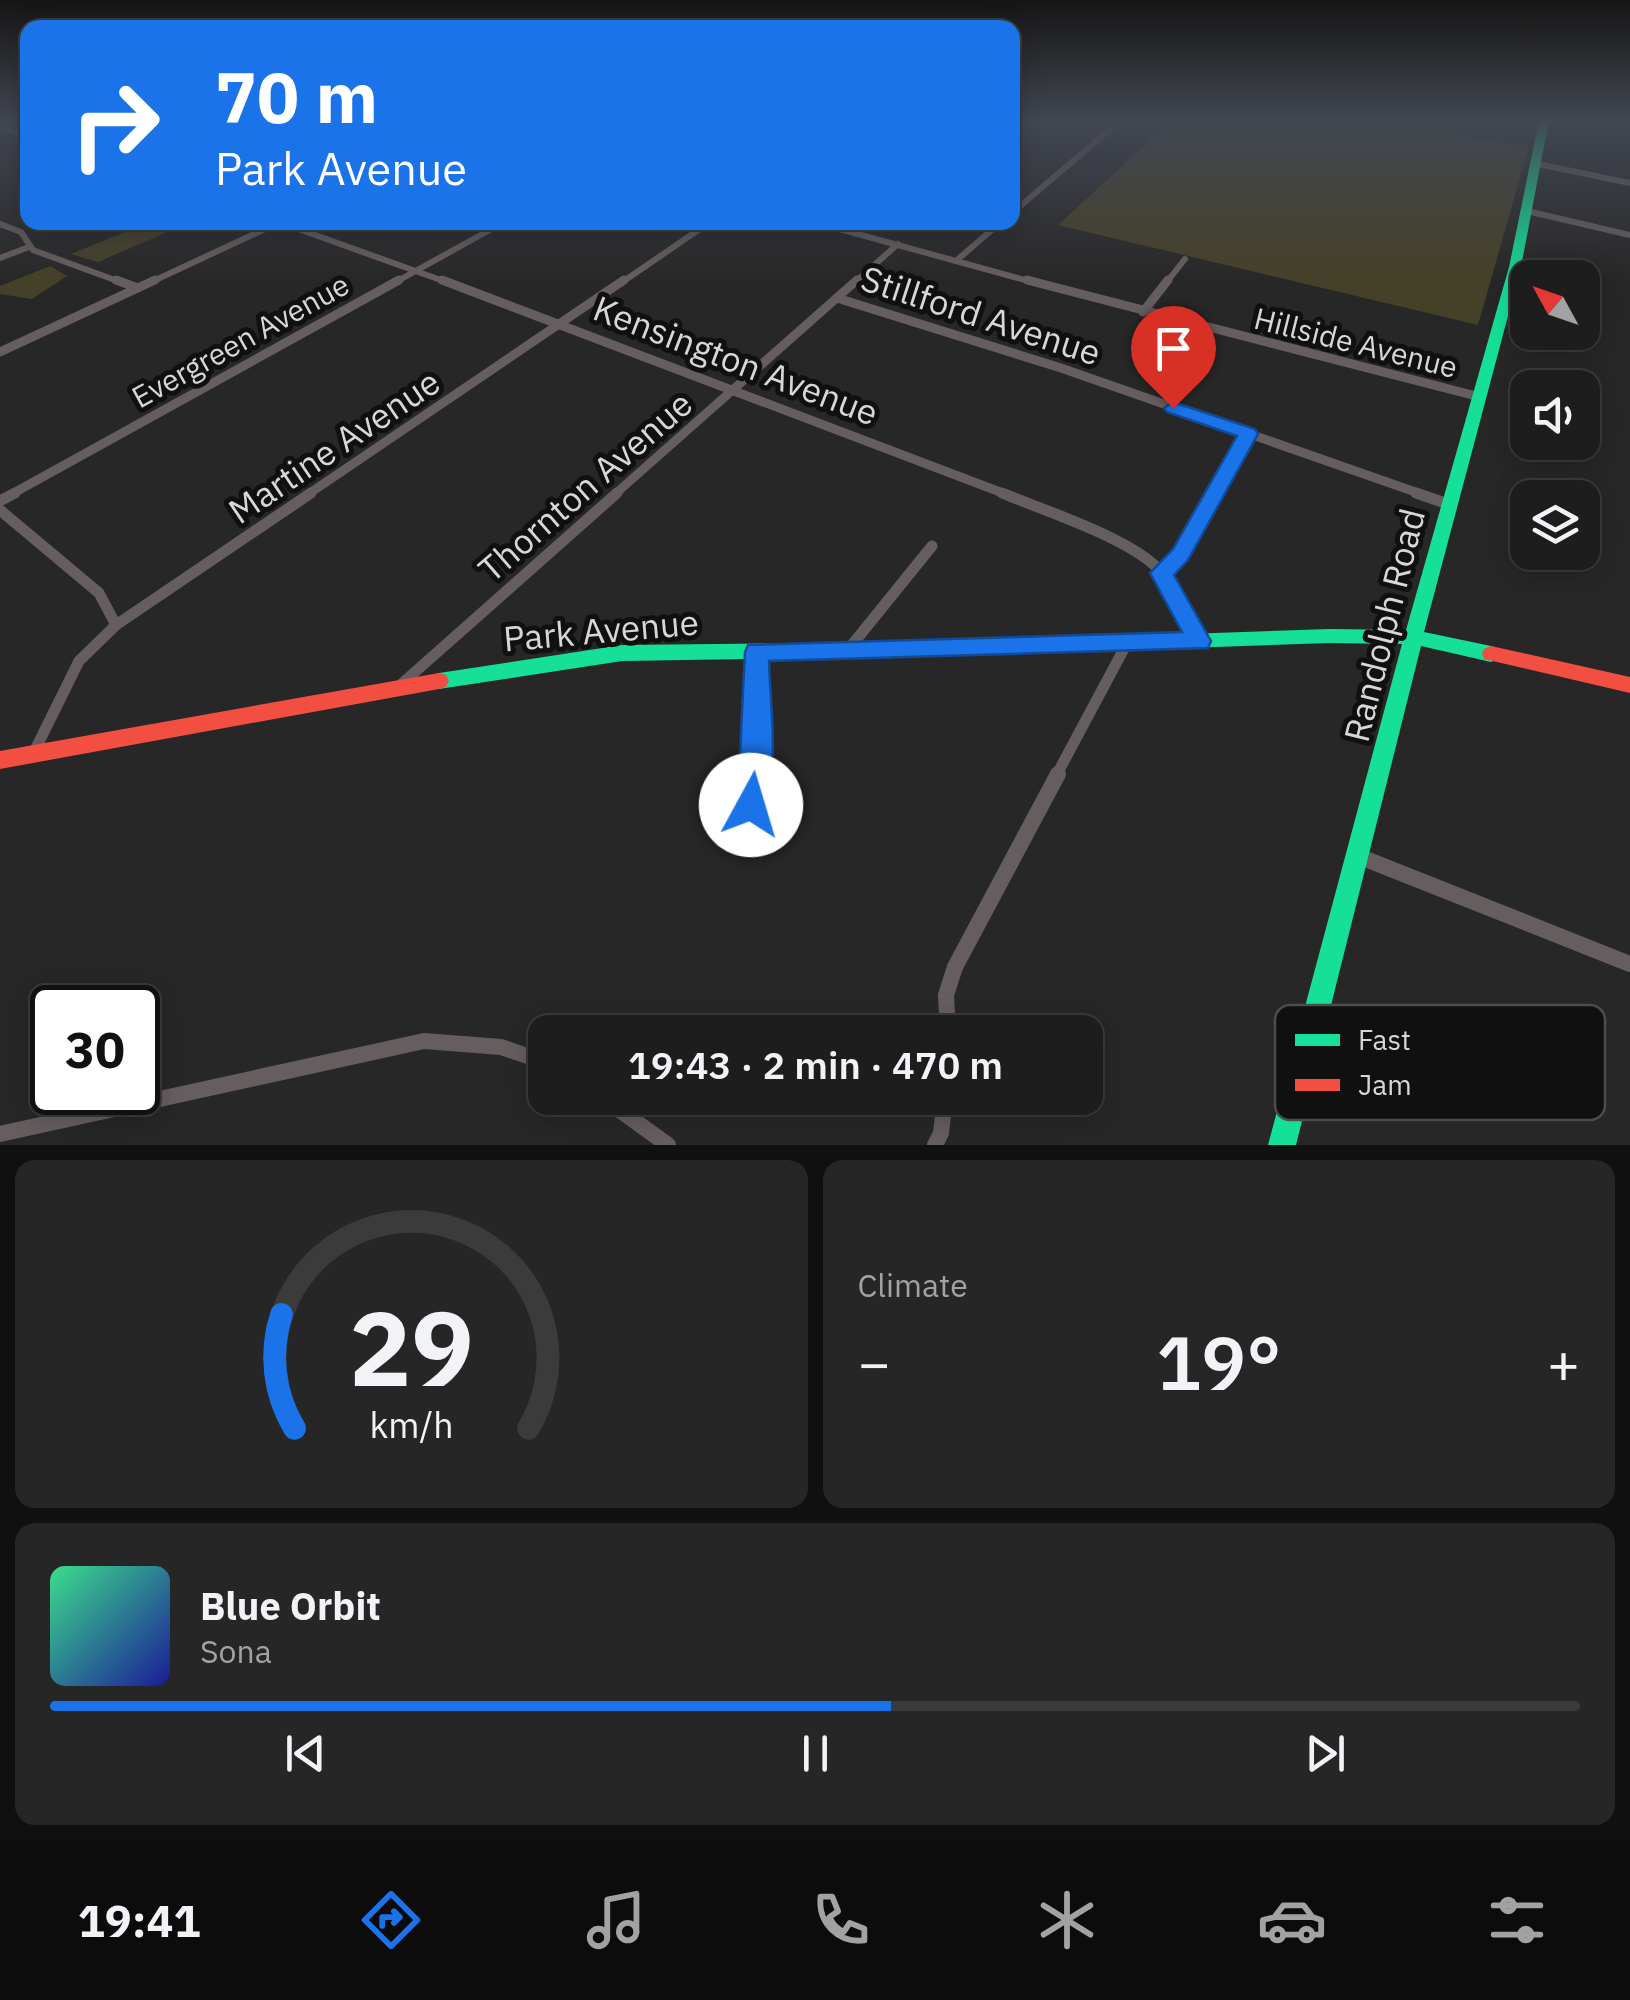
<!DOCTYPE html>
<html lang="en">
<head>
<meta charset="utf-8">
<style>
	:root { --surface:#1e1d1d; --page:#262626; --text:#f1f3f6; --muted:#a1a2a4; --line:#3c3b3b; --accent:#1a73e8 }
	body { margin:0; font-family:"IBM Plex Sans",sans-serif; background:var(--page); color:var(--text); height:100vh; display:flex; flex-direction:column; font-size:38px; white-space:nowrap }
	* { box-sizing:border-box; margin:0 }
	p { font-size:32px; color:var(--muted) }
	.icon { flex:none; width:55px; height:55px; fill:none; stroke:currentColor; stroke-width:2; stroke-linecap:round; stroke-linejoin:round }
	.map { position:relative; height:1145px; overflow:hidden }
	.details { display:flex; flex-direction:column; gap:15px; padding:15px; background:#101010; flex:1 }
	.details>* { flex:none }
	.banner { position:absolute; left:20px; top:20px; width:1000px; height:210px; border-radius:20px; box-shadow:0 5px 25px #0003,0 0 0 2px var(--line); background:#1a73e8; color:#fff; overflow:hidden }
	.needle { width:65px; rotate:310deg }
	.buttons { position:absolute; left:1510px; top:260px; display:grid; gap:20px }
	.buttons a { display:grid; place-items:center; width:90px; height:90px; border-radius:20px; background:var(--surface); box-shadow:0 5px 25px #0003,0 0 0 2px var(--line); font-size:50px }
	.speed { position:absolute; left:30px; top:985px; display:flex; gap:20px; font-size:50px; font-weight:700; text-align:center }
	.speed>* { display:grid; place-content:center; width:130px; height:130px; border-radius:50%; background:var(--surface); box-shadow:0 5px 25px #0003,0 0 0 2px var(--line); line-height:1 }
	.speed .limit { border:5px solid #111; border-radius:15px; background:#fff; color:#111 }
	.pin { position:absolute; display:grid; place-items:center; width:85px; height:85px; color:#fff; margin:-102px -42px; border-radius:50% 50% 50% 0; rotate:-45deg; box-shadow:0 0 10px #0007 }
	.pin .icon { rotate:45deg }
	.me { position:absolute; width:110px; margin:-55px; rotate:6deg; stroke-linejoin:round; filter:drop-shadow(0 0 8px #0008) }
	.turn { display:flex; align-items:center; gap:35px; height:210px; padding:0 30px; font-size:45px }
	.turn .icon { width:130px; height:130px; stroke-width:2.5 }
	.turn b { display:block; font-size:70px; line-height:85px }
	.big { font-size:75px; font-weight:600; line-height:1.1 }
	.details .card { flex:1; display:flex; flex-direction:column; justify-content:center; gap:15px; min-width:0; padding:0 35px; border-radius:20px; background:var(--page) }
	.details .dial { align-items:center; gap:0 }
	.dial svg { height:260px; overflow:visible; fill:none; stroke:var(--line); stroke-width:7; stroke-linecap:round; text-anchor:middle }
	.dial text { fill:var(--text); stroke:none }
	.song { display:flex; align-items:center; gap:30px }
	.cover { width:120px; height:120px; border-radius:15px; background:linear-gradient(135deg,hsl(150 70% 55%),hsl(240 70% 35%)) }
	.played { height:10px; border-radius:5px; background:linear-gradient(90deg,var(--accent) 55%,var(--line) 55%) }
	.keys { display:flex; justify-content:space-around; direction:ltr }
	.heat { display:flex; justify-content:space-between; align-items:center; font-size:55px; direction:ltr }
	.details .tiles { flex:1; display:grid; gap:15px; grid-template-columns:1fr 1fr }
	.card:last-child { grid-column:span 2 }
	.trip { position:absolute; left:528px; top:1015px; width:575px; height:100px; border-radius:20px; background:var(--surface); box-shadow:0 5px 25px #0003,0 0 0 2px var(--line); font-weight:600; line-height:100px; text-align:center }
	.menu { display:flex; height:160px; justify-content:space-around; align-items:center; background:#0c0c0c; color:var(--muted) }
	.menu .icon { width:70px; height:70px }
	.menu .active { color:var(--accent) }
	.menu b { font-size:45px; color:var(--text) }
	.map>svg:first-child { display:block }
	.green { fill:#454028 }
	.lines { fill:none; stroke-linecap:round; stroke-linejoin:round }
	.street-far3 { stroke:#665d5e; stroke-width:6 }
	.street-far2 { stroke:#665d5e; stroke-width:9 }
	.street-far1 { stroke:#665d5e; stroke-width:11 }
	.street { stroke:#665d5e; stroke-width:16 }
	.fast { fill:#16e098; fill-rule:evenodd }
	.jam { fill:#f24e42; fill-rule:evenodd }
	.route { fill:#1a73e8; stroke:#114b97; stroke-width:2.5 }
	.labels { text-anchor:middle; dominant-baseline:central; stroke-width:10; stroke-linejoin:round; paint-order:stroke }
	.far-street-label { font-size:30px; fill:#d8d6d6; stroke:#111010 }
	.street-label { font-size:35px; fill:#d8d6d6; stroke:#111010 }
	.key { fill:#111010; stroke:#4d4b4b; stroke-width:2.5 }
	.key-label { font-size:28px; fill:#d8d6d6 }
</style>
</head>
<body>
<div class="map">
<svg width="1630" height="1145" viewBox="0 0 1630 1145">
	<rect width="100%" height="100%" fill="#282727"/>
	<g class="green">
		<polygon points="1172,120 1454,120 1459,136 1529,146 1478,325 1058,225"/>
		<polygon points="147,223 188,223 98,262 71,254"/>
		<polygon points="50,266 67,276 32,299 0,294 0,286"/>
	</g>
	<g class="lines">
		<g class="street-far3">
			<polyline points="0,127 28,137"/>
			<polyline points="1538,164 1630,183"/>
			<polyline points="1527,211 1630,235"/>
			<polyline points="1012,213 1121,120"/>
			<polyline points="279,222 449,283"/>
			<polyline points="814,222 1036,283"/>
			<polyline points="0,224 21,232 33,250 123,283"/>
			<polyline points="0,258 29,247"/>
			<polyline points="957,260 1001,222"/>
			<polyline points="149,283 280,222"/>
			<polyline points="394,283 504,222"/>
			<polyline points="621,283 710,222"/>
			<polyline points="854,283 898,244"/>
			<polyline points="1166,283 1185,259"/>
		</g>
		<g class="street-far2">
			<polyline points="116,280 138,288"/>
			<polyline points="442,280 1008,495"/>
			<polyline points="1027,280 1480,397"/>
			<polyline points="837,298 1061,368 1424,495"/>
			<polyline points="1143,312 1168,280"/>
			<polyline points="0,352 155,280"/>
			<polyline points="10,495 399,280"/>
			<polyline points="307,495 624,280"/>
			<polyline points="614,495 857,280"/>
			<polyline points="1214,495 1248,434"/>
		</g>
		<g class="street-far1">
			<path d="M 1002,493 C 1043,510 1136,540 1162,573 C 1177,592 1187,619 1199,641"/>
			<polyline points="1416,493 1448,504"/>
			<polyline points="0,501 15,493"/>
			<polyline points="0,510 99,593 116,625"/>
			<polyline points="1162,573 1181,554 1215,493"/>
			<polyline points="847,651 932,546"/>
			<polyline points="398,687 617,493"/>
			<polyline points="33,754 79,661 116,625 311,493"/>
			<polyline points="755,776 757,652"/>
			<polyline points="1056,776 1126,645"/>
		</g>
		<g class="street">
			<polyline points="751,805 755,774"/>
			<polyline points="1358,856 1630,964"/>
			<polyline points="948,1032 946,995 955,967 1058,774"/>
			<polyline points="603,1098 668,1145"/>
			<polyline points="0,1134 424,1041 501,1047 545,1062"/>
			<polyline points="935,1145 941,1133 945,1098"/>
		</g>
		<polygon class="fast" points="1539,120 1549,120 1521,267 1424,632 1491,646 1498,649 1500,654 1498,659 1491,662 1421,646 1296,1145 1268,1145 1402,644 1329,643 984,655 622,661 439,689 432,687 429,681 432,675 439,673 622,645 984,641 1329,629 1406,630 1509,267"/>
		<g class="jam">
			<polygon points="1491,646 1630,677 1630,693 1484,659 1482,654 1484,649"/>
			<polygon points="439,673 446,675 449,681 446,687 439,689 0,769 0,751"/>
		</g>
	</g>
	<linearGradient id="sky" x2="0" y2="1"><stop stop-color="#161515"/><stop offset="0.43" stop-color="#424752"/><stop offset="1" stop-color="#424752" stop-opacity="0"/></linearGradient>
	<rect width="1630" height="281" fill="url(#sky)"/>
	<path class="route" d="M 1173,402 L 1255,429 L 1258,434 L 1188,560 L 1174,575 L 1211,641 L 1208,648 L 769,661 C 770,708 781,772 761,814 L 751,818 L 741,814 C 736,803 744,677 745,652 L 748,645 L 1182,632 L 1150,573 L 1173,549 L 1237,436 L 1167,412 L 1164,408 Z"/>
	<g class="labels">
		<g class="far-street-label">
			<text transform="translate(240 340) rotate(-29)">Evergreen Avenue</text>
			<text transform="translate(1356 342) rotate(14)">Hillside Avenue</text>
		</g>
		<g class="street-label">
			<text transform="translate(981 315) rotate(18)">Stillford Avenue</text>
			<text transform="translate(736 360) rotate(21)">Kensington Avenue</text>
			<text transform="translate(334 446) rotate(-34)">Martine Avenue</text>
			<text transform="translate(585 486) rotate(-41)">Thornton Avenue</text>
			<text transform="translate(1384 625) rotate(-76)">Randolph Road</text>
			<text transform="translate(601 630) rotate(-5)">Park Avenue</text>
		</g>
	</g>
	<rect x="1275" y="1005" width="330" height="115" rx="15" class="key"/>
	<rect x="1295" y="1034" width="45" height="12" fill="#16e098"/>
	<rect x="1295" y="1079" width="45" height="12" fill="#f24e42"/>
	<g class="key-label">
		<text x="1358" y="1050">Fast</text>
		<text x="1358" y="1095">Jam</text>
	</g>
</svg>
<div class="buttons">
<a><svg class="needle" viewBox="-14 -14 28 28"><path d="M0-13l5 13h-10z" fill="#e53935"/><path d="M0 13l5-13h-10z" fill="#a1a2a4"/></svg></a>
<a><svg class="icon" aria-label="sound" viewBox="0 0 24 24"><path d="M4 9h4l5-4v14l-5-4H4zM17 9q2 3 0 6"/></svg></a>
<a><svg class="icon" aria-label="layers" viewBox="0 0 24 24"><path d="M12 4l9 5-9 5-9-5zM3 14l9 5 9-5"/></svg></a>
</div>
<div class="speed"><div class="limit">30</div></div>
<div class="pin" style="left:1173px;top:408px;background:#d93025"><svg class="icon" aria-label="arrive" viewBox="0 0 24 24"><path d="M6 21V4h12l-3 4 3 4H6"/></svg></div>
<svg class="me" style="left:751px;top:805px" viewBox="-20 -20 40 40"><circle r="19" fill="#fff"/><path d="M0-13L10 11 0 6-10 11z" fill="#1a73e8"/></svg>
<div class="trip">19:43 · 2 min · 470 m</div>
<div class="banner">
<div class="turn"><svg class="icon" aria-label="right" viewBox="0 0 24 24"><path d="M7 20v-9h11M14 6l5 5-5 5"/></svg><div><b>70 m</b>Park Avenue</div></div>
</div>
</div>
<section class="details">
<div class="tiles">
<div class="card dial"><svg viewBox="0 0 100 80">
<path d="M14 69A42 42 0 1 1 86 69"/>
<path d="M14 69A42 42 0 0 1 10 34" stroke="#1a73e8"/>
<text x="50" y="56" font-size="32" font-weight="700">29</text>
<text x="50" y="72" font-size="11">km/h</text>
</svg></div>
<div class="card"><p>Climate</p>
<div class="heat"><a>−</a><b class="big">19°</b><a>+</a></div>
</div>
<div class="card">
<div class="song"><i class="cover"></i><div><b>Blue Orbit</b><p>Sona</p></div></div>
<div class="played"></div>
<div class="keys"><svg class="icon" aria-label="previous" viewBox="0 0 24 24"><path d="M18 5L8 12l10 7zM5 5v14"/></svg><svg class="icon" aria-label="pause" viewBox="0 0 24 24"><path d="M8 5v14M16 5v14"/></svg><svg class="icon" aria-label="next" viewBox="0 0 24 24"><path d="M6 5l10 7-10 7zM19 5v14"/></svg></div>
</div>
</div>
</section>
<nav class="menu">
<b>19:41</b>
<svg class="icon active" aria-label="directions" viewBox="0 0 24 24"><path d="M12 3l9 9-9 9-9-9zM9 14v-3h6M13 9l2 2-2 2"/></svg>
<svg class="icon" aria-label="music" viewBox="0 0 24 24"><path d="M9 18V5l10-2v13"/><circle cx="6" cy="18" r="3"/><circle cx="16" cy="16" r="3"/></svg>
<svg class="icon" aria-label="phone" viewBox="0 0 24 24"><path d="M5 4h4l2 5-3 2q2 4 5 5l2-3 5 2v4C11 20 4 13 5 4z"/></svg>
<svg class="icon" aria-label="climate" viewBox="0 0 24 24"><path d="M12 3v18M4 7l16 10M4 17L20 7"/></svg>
<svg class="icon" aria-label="car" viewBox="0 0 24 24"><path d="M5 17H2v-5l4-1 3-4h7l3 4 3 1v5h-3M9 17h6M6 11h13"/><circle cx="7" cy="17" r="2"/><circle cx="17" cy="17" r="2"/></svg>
<svg class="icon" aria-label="filters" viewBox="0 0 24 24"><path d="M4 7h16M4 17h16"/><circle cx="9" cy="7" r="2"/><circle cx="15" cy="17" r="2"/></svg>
</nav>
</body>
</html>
